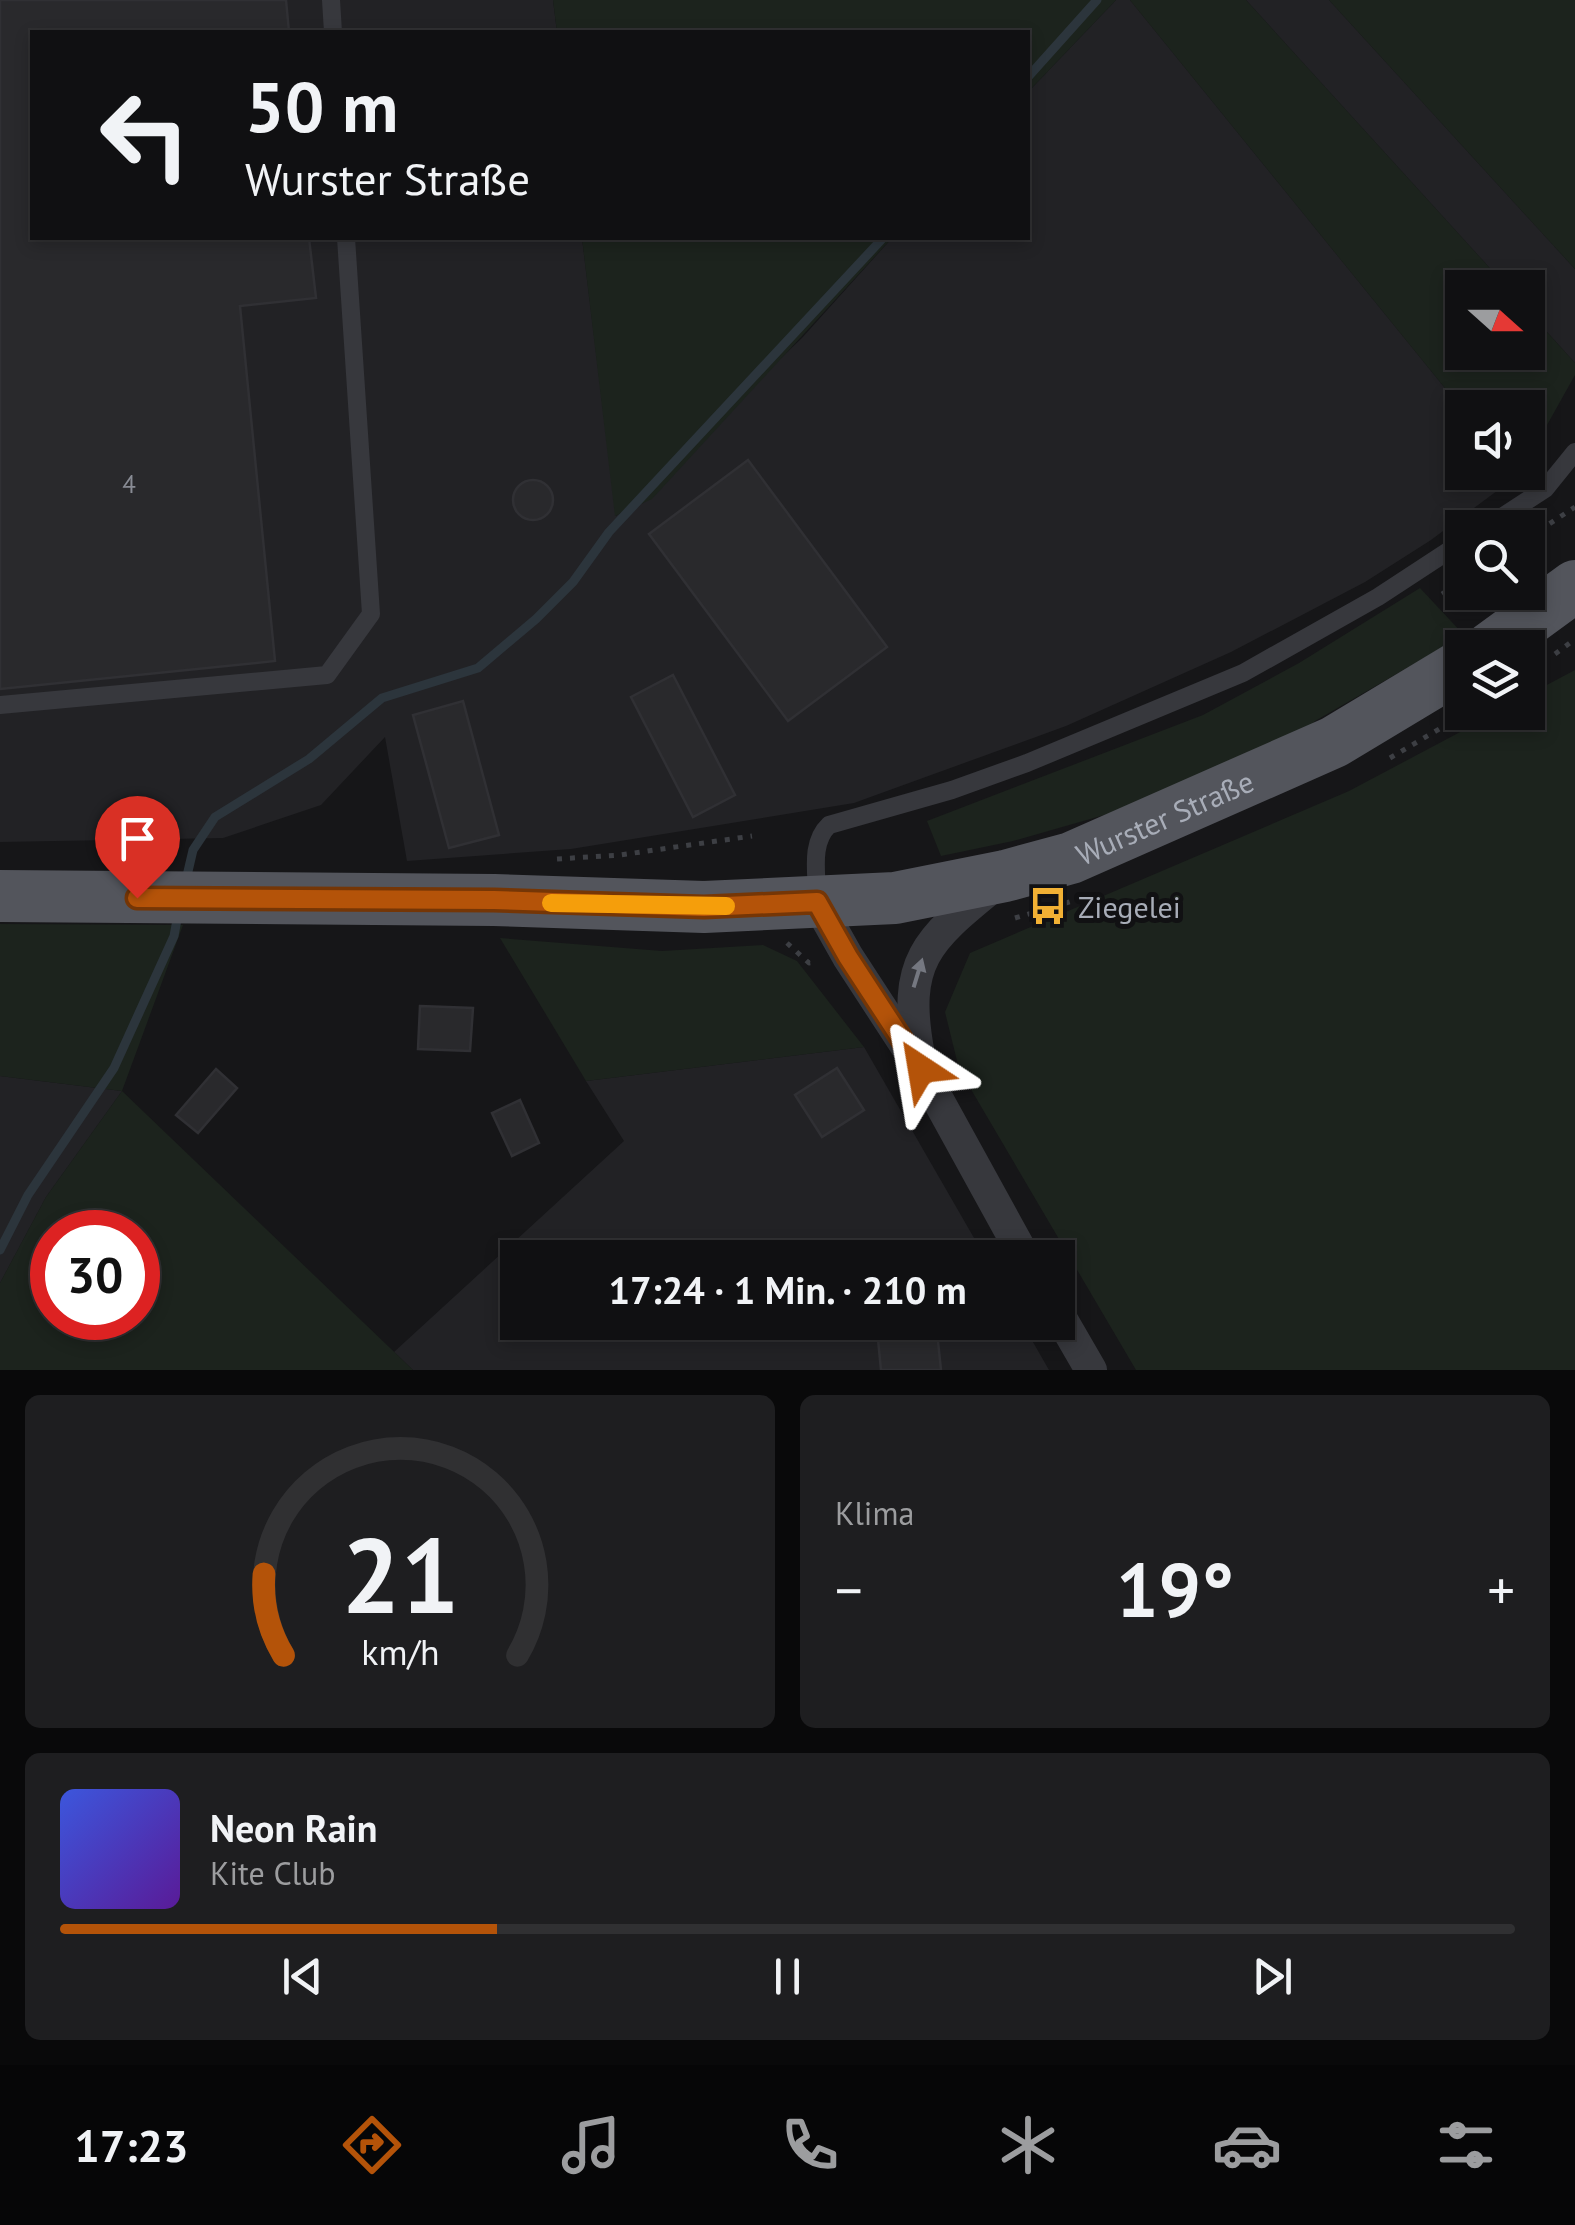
<!DOCTYPE html>
<html lang="de">
<head>
<meta charset="utf-8">
<style>
	:root { --surface:#101012; --page:#1e1e20; --text:#f1f3f6; --muted:#9c9d9f; --line:#303032; --accent:#b45309 }
	body { margin:0; font-family:"PT Sans",sans-serif; background:var(--page); color:var(--text); height:100vh; display:flex; flex-direction:column; font-size:38px; white-space:nowrap }
	* { box-sizing:border-box; margin:0 }
	p { font-size:32px; color:var(--muted) }
	.icon { flex:none; width:55px; height:55px; fill:none; stroke:currentColor; stroke-width:2; stroke-linecap:round; stroke-linejoin:round }
	.map { position:relative; height:1370px; overflow:hidden }
	.sheet { display:flex; flex-direction:column; gap:25px; padding:25px; background:#09090a; flex:1 }
	.sheet>* { flex:none }
	.banner { position:absolute; left:30px; top:30px; width:1000px; height:210px; border-radius:0px; box-shadow:0 5px 15px #0003,0 0 0 2px var(--line); background:#101012; color:var(--text); overflow:hidden }
	.needle { width:65px; rotate:111deg }
	.fabs { position:absolute; left:1445px; top:270px; display:grid; gap:20px }
	.fabs a { display:grid; place-items:center; width:100px; height:100px; border-radius:0px; background:var(--surface); box-shadow:0 5px 15px #0003,0 0 0 2px var(--line); font-size:50px }
	.speed { position:absolute; left:30px; top:1210px; display:flex; gap:20px; font-size:50px; font-weight:700; text-align:center }
	.speed>* { display:grid; place-content:center; width:130px; height:130px; border-radius:50%; background:var(--surface); box-shadow:0 5px 15px #0003,0 0 0 2px var(--line); line-height:1 }
	.speed .limit { border:15px solid #d22; background:#fff; color:#111 }
	.pin { position:absolute; display:grid; place-items:center; width:85px; height:85px; color:#fff; margin:-102px -42px; border-radius:50% 50% 50% 0; rotate:-45deg; box-shadow:0 0 10px #0007 }
	.pin .icon { rotate:45deg }
	.me { position:absolute; width:110px; margin:-55px; rotate:327deg; stroke-linejoin:round; filter:drop-shadow(0 0 8px #0008) }
	.turn { display:flex; align-items:center; gap:35px; height:210px; padding:0 50px; font-size:45px }
	.turn .icon { width:130px; height:130px; stroke-width:2.5 }
	.turn b { display:block; font-size:70px; line-height:85px }
	.big { font-size:75px; font-weight:600; line-height:1.1 }
	.sheet .tile { flex:1; display:flex; flex-direction:column; justify-content:center; gap:15px; min-width:0; padding:0 35px; border-radius:15px; background:var(--page) }
	.sheet .dial { align-items:center; gap:0 }
	.dial svg { height:260px; overflow:visible; fill:none; stroke:var(--line); stroke-width:7; stroke-linecap:round; text-anchor:middle }
	.dial text { fill:var(--text); stroke:none }
	.song { display:flex; align-items:center; gap:30px }
	.cover { width:120px; height:120px; border-radius:15px; background:linear-gradient(135deg,hsl(230 70% 55%),hsl(270 70% 35%)) }
	.played { height:10px; border-radius:5px; background:linear-gradient(90deg,var(--accent) 30%,var(--line) 30%) }
	.keys { display:flex; justify-content:space-around; direction:ltr }
	.heat { display:flex; justify-content:space-between; align-items:center; font-size:55px; direction:ltr }
	.sheet .tiles { flex:1; display:grid; gap:25px; grid-template-columns:1fr 1fr }
	.tile:last-child { grid-column:span 2 }
	.trip { position:absolute; left:500px; top:1240px; width:575px; height:100px; border-radius:0px; background:var(--surface); box-shadow:0 5px 15px #0003,0 0 0 2px var(--line); font-weight:600; line-height:100px; text-align:center }
	.dock { display:flex; height:160px; justify-content:space-around; align-items:center; background:#060607; color:var(--muted) }
	.dock .icon { width:70px; height:70px }
	.dock .selected { color:var(--accent) }
	.dock b { font-size:45px; color:var(--text) }
	.map>svg:first-child { display:block }
	.built { fill:#222225 }
	.green { fill:#1c231d; fill-rule:evenodd }
	.lines { fill:none; stroke-linecap:round; stroke-linejoin:round }
	.stream { stroke:#2c353c; stroke-width:9 }
	.building { fill:#29292c; stroke:#303034; stroke-width:2.5 }
	.path { stroke:#3d3f44; stroke-width:5; stroke-dasharray:5 8; stroke-linecap:butt }
	.lane { stroke:#37383d; stroke-width:18 }
	.street { stroke:#37383d; stroke-width:32 }
	.primary { stroke:#53555c; stroke-width:52 }
	.oneway { fill:#757881 }
	.route-casing { stroke:#753606; stroke-width:25 }
	.route { stroke:#b45309; stroke-width:18 }
	.slow { stroke:#f59e0b; stroke-width:18 }
	.labels { text-anchor:middle; dominant-baseline:central; stroke-width:10; stroke-linejoin:round; paint-order:stroke }
	.number-label { font-size:25px; fill:#888b94 }
	.street-label { font-size:30px; fill:#a8adb8; stroke:#111113 }
	.poi-label { font-size:30px; fill:#a8adb8; stroke:#111113; text-anchor:start }
</style>
</head>
<body>
<div class="map">
<svg width="1575" height="1370" viewBox="0 0 1575 1370">
	<rect width="100%" height="100%" fill="#161618"/>
	<g class="built">
		<polygon points="0,0 553,0 557,32 32,32 32,238 582,238 616,516 802,338 892,238 1028,238 1028,92 1116,0 1130,0 1462,409 1462,472 1514,473 1517,476 1431,540 1365,582 1231,652 1066,726 854,803 571,849 407,861 385,737 321,805 223,838 0,842"/>
		<polygon points="1246,0 1329,0 1575,269 1575,363 1528,311 1528,288 1507,287"/>
		<polygon points="864,1047 985,1257 518,1258 518,1322 1022,1323 1049,1370 413,1370 394,1352 624,1141 586,1081"/>
		<polygon points="0,1076 122,1091 46,1197 0,1283"/>
	</g>
	<g class="green">
		<polygon points="553,0 1116,0 1028,92 1028,32 557,32"/>
		<polygon points="1130,0 1246,0 1507,287 1462,288 1462,352 1528,352 1528,311 1575,363 1575,375 1528,459 1528,408 1462,409"/>
		<polygon points="1329,0 1575,0 1575,269"/>
		<polygon points="582,238 892,238 652,499 615,516"/>
		<polygon points="1420,588 1464,635 1315,721 1300,737 1174,795 1013,841 941,856 927,821 1203,715 1299,663"/>
		<polygon points="1575,670 1575,1370 1136,1370 959,1069 945,1012 970,953 1349,791 1496,713 1528,712 1528,695"/>
		<path d="M 0,924 L 183,925 L 122,1091 L 413,1370 L 0,1370 L 0,1283 L 46,1197 L 122,1091 L 0,1076 ZM 138,1232 L 138,1318 L 52,1318 L 52,1232 Z"/>
		<polygon points="500,938 662,951 763,945 797,961 864,1047 586,1081"/>
	</g>
	<g class="lines">
		<g class="stream">
			<polyline points="1028,77 1097,0"/>
			<polyline points="186,880 193,850 215,817 309,759 382,698 478,668 536,619 573,582 609,532 883,238"/>
			<polyline points="0,1250 28,1195 114,1068 174,936 178,914"/>
		</g>
	</g>
	<g class="building">
		<polygon points="0,0 286,0 289,32 32,32 32,238 309,238 316,298 240,306 275,661 0,689"/>
		<polygon points="748,460 887,647 788,721 649,534"/>
		<circle cx="533" cy="500" r="20"/>
		<polygon points="673,675 735,795 693,817 631,697"/>
		<polygon points="463,701 499,835 449,848 413,715"/>
		<polygon points="420,1006 473,1008 470,1051 418,1049"/>
		<polygon points="837,1068 864,1110 822,1137 795,1095"/>
		<polygon points="216,1069 237,1088 198,1133 176,1115"/>
		<polygon points="520,1100 539,1143 512,1156 492,1113"/>
		<polygon points="936,1322 941,1370 881,1370 877,1329"/>
	</g>
	<g class="lines">
		<g class="path">
			<polyline points="1528,538 1575,507"/>
			<polyline points="1442,594 1462,581"/>
			<polyline points="1555,654 1574,640"/>
			<polyline points="1390,758 1468,712"/>
			<polyline points="557,859 620,855 752,836"/>
			<polyline points="1015,918 1086,897"/>
			<polyline points="787,943 809,963 817,962"/>
		</g>
		<g class="lane">
			<polyline points="331,0 333,32"/>
			<polyline points="1485,528 1545,489 1575,452"/>
			<polyline points="0,705 327,675 371,614 346,238"/>
			<path d="M 817,896 C 817,873 810,843 829,825 L 952,790 L 1027,763 L 1243,673 L 1378,597 L 1462,542"/>
		</g>
		<g class="street">
			<polyline points="817,902 848,957 921,1069 1025,1258"/>
			<path d="M 919,1055 C 901,960 927,940 997,883"/>
			<polyline points="1058,1313 1091,1370"/>
		</g>
		<g class="primary">
			<polyline points="1490,648 1575,586"/>
			<path id="s1" d="M 0,896 L 494,900 L 704,907 L 895,898 L 1005,876 L 1071,858 L 1334,742 L 1462,665"/>
		</g>
	</g>
	<defs><path id="oneway-solid" d="M-6-.8H1V-3.2L6.5 0L1 3.2V.8H-6Z" transform="scale(2.5)"/></defs>
	<use class="oneway" href="#oneway-solid" transform="translate(918 973) rotate(-73)"/>
	<g class="lines">
		<g class="route-casing">
			<polyline id="route" points="137,898 494,900 704,907 817,902 848,957 921,1069"/>
		</g>
		<use href="#route" class="route"/>
		<polyline class="slow" points="551,903 726,906"/>
	</g>
	<defs>
		<g id="bus-bare" transform="scale(3)"><path d="M-5-6H5V4H4V6H2V4H-2V6H-4V4H-5ZM-3.5-4V0h7V-4ZM-3.5 1.2v1.5H-2V1.2ZM2 1.2v1.5H3.5V1.2Z" fill="#f2b134" stroke="#111113" stroke-width="2.5" paint-order="stroke"/></g>
	</defs>
	<g fill-rule="evenodd">
		<use href="#bus-bare" x="1048" y="906"/>
	</g>
	<g class="labels">
		<g class="number-label">
			<text x="129" y="484">4</text>
		</g>
		<g class="street-label">
			<text stroke="none"><textPath href="#s1" startOffset="1178">Wurster Straße</textPath></text>
		</g>
		<g class="poi-label">
			<text x="1078" y="906">Ziegelei</text>
		</g>
	</g>
</svg>
<div class="fabs">
<a><svg class="needle" viewBox="-14 -14 28 28"><path d="M0-13l5 13h-10z" fill="#e53935"/><path d="M0 13l5-13h-10z" fill="#9c9d9f"/></svg></a>
<a><svg class="icon" aria-label="sound" viewBox="0 0 24 24"><path d="M4 9h4l5-4v14l-5-4H4zM17 9q2 3 0 6"/></svg></a>
<a><svg class="icon" aria-label="search" viewBox="0 0 24 24"><circle cx="10" cy="10" r="6"/><path d="M15 15l6 6"/></svg></a>
<a><svg class="icon" aria-label="layers" viewBox="0 0 24 24"><path d="M12 4l9 5-9 5-9-5zM3 14l9 5 9-5"/></svg></a>
</div>
<div class="speed"><div class="limit">30</div></div>
<div class="pin" style="left:137px;top:898px;background:#d93025"><svg class="icon" aria-label="arrive" viewBox="0 0 24 24"><path d="M6 21V4h12l-3 4 3 4H6"/></svg></div>
<svg class="me" style="left:921px;top:1069px" viewBox="-20 -20 40 40"><path d="M0-17L14 15 0 8-14 15z" fill="#b45309" stroke="#fff" stroke-width="4"/></svg>
<div class="trip">17:24 · 1 Min. · 210 m</div>
<div class="banner">
<div class="turn"><svg class="icon" aria-label="left" viewBox="0 0 24 24"><path d="M17 20v-9H6M10 6l-5 5 5 5"/></svg><div><b>50 m</b>Wurster Straße</div></div>
</div>
</div>
<section class="sheet">
<div class="tiles">
<div class="tile dial"><svg viewBox="0 0 100 80">
<path d="M14 69A42 42 0 1 1 86 69"/>
<path d="M14 69A42 42 0 0 1 8 44" stroke="#b45309"/>
<text x="50" y="56" font-size="32" font-weight="700">21</text>
<text x="50" y="72" font-size="11">km/h</text>
</svg></div>
<div class="tile"><p>Klima</p>
<div class="heat"><a>−</a><b class="big">19°</b><a>+</a></div>
</div>
<div class="tile">
<div class="song"><i class="cover"></i><div><b>Neon Rain</b><p>Kite Club</p></div></div>
<div class="played"></div>
<div class="keys"><svg class="icon" aria-label="previous" viewBox="0 0 24 24"><path d="M18 5L8 12l10 7zM5 5v14"/></svg><svg class="icon" aria-label="pause" viewBox="0 0 24 24"><path d="M8 5v14M16 5v14"/></svg><svg class="icon" aria-label="next" viewBox="0 0 24 24"><path d="M6 5l10 7-10 7zM19 5v14"/></svg></div>
</div>
</div>
</section>
<nav class="dock">
<b>17:23</b>
<svg class="icon selected" aria-label="directions" viewBox="0 0 24 24"><path d="M12 3l9 9-9 9-9-9zM9 14v-3h6M13 9l2 2-2 2"/></svg>
<svg class="icon" aria-label="music" viewBox="0 0 24 24"><path d="M9 18V5l10-2v13"/><circle cx="6" cy="18" r="3"/><circle cx="16" cy="16" r="3"/></svg>
<svg class="icon" aria-label="phone" viewBox="0 0 24 24"><path d="M5 4h4l2 5-3 2q2 4 5 5l2-3 5 2v4C11 20 4 13 5 4z"/></svg>
<svg class="icon" aria-label="climate" viewBox="0 0 24 24"><path d="M12 3v18M4 7l16 10M4 17L20 7"/></svg>
<svg class="icon" aria-label="car" viewBox="0 0 24 24"><path d="M5 17H2v-5l4-1 3-4h7l3 4 3 1v5h-3M9 17h6M6 11h13"/><circle cx="7" cy="17" r="2"/><circle cx="17" cy="17" r="2"/></svg>
<svg class="icon" aria-label="filters" viewBox="0 0 24 24"><path d="M4 7h16M4 17h16"/><circle cx="9" cy="7" r="2"/><circle cx="15" cy="17" r="2"/></svg>
</nav>
</body>
</html>
